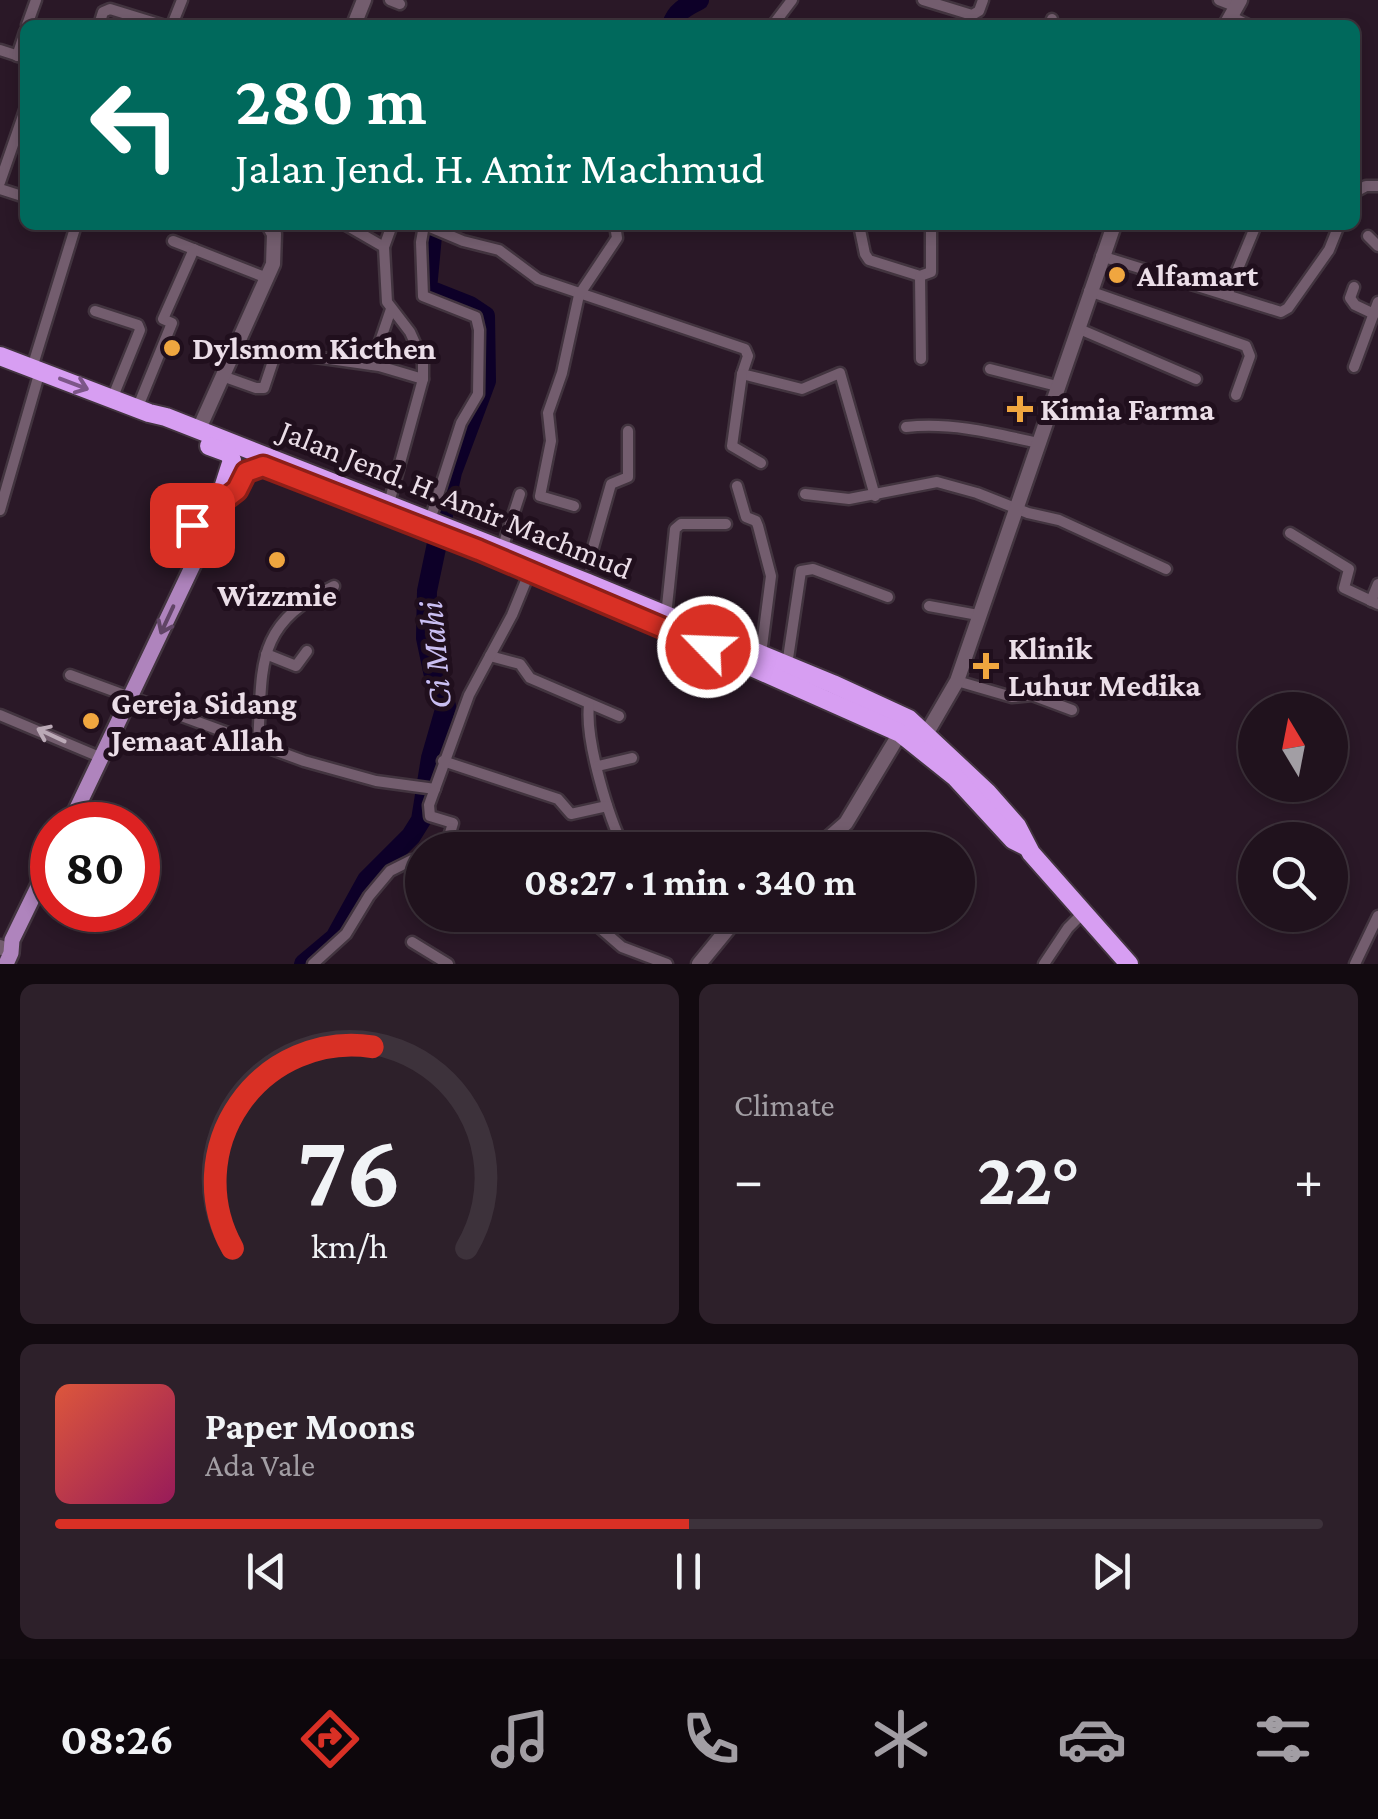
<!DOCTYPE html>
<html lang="en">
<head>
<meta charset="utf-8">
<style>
	:root { --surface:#20121d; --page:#2d202a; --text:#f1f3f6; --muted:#a29ea4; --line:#3d323b; --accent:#d93025 }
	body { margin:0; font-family:"Crimson Pro",serif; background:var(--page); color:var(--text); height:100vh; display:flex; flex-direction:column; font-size:38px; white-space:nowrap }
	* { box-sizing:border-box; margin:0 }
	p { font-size:32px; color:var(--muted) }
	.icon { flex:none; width:55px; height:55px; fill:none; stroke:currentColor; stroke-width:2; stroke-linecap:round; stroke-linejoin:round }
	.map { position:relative; height:964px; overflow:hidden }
	.sheet { display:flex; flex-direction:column; gap:20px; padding:20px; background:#120a10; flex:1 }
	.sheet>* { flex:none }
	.hud { position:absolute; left:20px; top:20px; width:1340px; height:210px; border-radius:15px; box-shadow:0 5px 15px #0003,0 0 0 2px var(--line); background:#00695c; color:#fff; overflow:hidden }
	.needle { width:65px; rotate:350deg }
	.controls { position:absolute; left:1238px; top:692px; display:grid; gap:20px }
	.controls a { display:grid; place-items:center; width:110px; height:110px; border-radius:50%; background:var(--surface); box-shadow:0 5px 15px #0003,0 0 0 2px var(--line); font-size:50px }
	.speed { position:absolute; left:30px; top:802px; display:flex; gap:20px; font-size:50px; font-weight:700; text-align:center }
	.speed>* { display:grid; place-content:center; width:130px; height:130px; border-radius:50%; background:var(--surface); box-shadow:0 5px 15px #0003,0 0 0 2px var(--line); line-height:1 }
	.speed .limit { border:15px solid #d22; background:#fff; color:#111 }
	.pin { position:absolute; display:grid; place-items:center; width:85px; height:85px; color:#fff; margin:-42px; border-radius:20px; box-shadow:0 5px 15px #0006 }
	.me { position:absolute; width:110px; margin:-55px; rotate:294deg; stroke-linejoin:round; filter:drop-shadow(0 0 8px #0008) }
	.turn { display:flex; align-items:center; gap:35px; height:210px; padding:0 50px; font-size:45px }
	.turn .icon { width:130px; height:130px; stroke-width:2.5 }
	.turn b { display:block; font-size:70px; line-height:85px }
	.big { font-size:75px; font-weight:700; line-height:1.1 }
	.sheet .tile { flex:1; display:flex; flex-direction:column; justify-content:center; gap:15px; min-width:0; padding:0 35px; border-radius:15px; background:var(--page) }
	.sheet .dial { align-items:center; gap:0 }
	.dial svg { height:260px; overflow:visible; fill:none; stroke:var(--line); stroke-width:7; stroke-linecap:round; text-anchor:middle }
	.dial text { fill:var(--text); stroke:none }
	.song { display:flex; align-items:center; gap:30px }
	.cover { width:120px; height:120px; border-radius:15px; background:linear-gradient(135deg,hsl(10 70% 55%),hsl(330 70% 35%)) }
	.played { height:10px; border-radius:5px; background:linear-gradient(90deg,var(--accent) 50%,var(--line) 50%) }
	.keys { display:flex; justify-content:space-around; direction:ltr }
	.heat { display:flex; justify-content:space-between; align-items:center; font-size:55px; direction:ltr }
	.sheet .tiles { flex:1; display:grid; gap:20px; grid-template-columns:1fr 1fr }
	.tile:last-child { grid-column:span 2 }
	.trip { position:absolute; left:405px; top:832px; width:570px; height:100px; border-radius:50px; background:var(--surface); box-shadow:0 5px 15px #0003,0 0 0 2px var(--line); font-weight:700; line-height:100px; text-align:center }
	.dock { display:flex; height:160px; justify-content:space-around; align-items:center; background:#0d070c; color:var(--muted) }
	.dock .icon { width:70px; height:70px }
	.dock .on { color:var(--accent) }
	.dock b { font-size:45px; color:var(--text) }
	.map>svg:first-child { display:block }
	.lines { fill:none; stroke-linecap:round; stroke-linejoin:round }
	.river { stroke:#0d0028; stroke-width:20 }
	.street-tunnel { stroke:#473644; stroke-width:10; stroke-dasharray:10 5; stroke-linecap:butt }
	.street-casing { stroke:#42343f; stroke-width:15 }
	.secondary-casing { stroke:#42343f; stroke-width:19 }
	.primary-casing { stroke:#42343f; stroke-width:20 }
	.highway-casing { stroke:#42343f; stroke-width:22 }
	.street { stroke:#735d6e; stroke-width:10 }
	.secondary { stroke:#735d6e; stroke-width:14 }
	.primary { stroke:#af84bd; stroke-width:15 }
	.highway { stroke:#d79ef2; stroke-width:18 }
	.oneway { stroke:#7c5688 }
	.oneway2 { stroke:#604465 }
	.oneway3 { stroke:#bbaab7 }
	.route-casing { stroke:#8d1f18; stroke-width:25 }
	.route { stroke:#d93025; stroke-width:18 }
	.poi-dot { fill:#f0a63f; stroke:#200f1d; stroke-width:4 }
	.labels { text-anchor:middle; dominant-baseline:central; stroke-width:10; stroke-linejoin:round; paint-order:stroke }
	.poi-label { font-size:32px; font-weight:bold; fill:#ebdee8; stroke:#200f1d; text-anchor:start }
	.street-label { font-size:32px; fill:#ebdee8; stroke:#200f1d }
	.water-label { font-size:35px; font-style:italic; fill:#cabff2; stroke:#200f1d }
</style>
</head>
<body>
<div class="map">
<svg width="1378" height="964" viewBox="0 0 1378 964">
	<rect width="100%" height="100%" fill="#2a1827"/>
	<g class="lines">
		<g class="river">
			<path d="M 672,25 C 676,11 687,6 699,0"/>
			<polyline points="304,964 335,938 367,880 411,836 421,820 431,758 446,706 434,676 426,638 427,591 452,472 486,381 485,316 470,306 427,289 433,225"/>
		</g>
		<polyline class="street-tunnel" points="590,571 592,551"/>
		<g class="street-casing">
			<g id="street">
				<polyline points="390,0 400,4"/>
				<polyline points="923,0 972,15 979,11 983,0"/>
				<polyline points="1219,0 1237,7"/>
				<polyline points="1232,17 1248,25"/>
				<polyline points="27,25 36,0"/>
				<polyline points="99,25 103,12 110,9 162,25"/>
				<polyline points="172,25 182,0"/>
				<polyline points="773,25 792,0"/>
				<polyline points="1050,25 1052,19"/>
				<polyline points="0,50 25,58"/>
				<polyline points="17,56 25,32"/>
				<polyline points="0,182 25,110"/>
				<polyline points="0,189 25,197"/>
				<polyline points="1355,192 1366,186 1378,186"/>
				<polyline points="346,225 384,247"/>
				<polyline points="424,225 421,242 423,296 476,317 479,330 478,394 461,423 430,520"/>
				<polyline points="425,225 463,241 499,250 538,279 745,349 748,356 742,374 802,389 840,373 875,496"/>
				<polyline points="859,225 865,254 869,260 920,276 931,272 931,225"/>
				<polyline points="1368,236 1378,246"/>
				<polyline points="173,241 267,278"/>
				<polyline points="1101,256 1281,312 1288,308 1329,250 1339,225"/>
				<polyline points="920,276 921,359"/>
				<polyline points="1354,287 1350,298 1355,305 1374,314"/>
				<polyline points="1089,291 1246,346 1250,356 1236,395"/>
				<polyline points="1227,295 1256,225"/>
				<polyline points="95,311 138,325 140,330 112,399"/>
				<polyline points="1077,328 1196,379"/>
				<polyline points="372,365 391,309"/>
				<polyline points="1354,367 1378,302"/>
				<polyline points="32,368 76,225"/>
				<polyline points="990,369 1057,386"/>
				<polyline points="742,374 732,446 761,463"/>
				<polyline points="225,377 256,388 264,388 275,355 280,352 379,366 423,379"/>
				<polyline points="137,409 172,323 163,319 194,249"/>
				<path d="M 906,427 C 951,422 994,433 1038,443"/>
				<polyline points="737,486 746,517 756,521 758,526 771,576 761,654"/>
				<polyline points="805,494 849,499 937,482 977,493 1028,513 1059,520 1166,569"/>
				<polyline points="389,503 423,379 423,361 410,332 387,302 384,247 392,225"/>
				<polyline points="574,506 540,496 551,441 548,413 562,373 579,295 617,238 615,225"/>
				<polyline points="158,509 209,533"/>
				<polyline points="0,510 40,371"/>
				<polyline points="1290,533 1349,569 1344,588 1378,604"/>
				<polyline points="502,549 520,494"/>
				<polyline points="592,551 611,484 628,477 628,431"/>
				<polyline points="1371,601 1378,584"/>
				<polyline points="929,606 978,615"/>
				<polyline points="666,616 675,529 681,524 726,524"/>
				<polyline points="266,654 296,666 307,651"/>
				<polyline points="490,656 520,664 530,678 619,716"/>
				<polyline points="787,665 801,571 813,569 888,597"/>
				<polyline points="70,675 304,761 376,781 435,789"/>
				<polyline points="957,681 1012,697 1032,695 1072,710"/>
				<path d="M 589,705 C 585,740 608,817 625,850"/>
				<polyline points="0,715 102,758"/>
				<path d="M 258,744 C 263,666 253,625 334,586"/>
				<polyline points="443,761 558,799 571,814 607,806"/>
				<polyline points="598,766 632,758"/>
				<polyline points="445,850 453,823 430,816 429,805 469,695 512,615 530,571"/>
				<polyline points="585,915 622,947 667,964"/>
				<polyline points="412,942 448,964"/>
				<polyline points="313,964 346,934 369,896 390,871 412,860 422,866"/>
				<polyline points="1044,964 1068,928 1084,912"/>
				<polyline points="1355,964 1378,916"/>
			</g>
		</g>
		<g class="secondary-casing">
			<g id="secondary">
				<polyline points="354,25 364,0"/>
				<polyline points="1226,25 1240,0"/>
				<polyline points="199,429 273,264 274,234 269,225"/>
				<polyline points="921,743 957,681 1114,225"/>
				<polyline points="815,850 846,823 900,733"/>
				<polyline points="0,947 2,948"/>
				<polyline points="699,964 739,915"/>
			</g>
		</g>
		<g class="primary-casing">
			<g id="primary">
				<polyline points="69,825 224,500"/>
				<polyline points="6,964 11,953 12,940 52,858"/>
			</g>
		</g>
		<g class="highway-casing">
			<g id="highway">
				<polyline points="0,356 149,413 166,417 588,583 833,684 909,719 987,792 1017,826 1031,853 1129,964"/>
				<polyline points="209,446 228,453 232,460 224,485 224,500"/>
				<polyline points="224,500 237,490 249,469 263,466 281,473"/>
				<polyline points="666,629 900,733 955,777 1013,840 1027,847"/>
			</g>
		</g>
		<use href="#street" class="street"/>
		<use href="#secondary" class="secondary"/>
		<use href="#primary" class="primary"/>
		<use href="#highway" class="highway"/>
	</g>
	<defs><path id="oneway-shaft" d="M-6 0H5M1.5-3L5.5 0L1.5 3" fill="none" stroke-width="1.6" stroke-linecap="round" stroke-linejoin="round" transform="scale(2.5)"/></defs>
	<use class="oneway" href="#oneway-shaft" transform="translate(74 384) rotate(21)"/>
	<use class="oneway2" href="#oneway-shaft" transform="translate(167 620) rotate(115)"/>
	<use class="oneway3" href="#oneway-shaft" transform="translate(51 735) rotate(-155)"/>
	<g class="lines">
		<g class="route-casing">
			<polyline id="route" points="192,525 208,533 224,500 237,490 246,472 263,466 479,550 708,647"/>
		</g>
		<use href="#route" class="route"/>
	</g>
	<g class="poi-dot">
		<circle cx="1117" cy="275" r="10"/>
		<circle cx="172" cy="348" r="10"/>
		<path d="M1015 394h10v10h10v10h-10v10h-10v-10h-10v-10h10z"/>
		<circle cx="277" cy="560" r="10"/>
		<path d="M981 651h10v10h10v10h-10v10h-10v-10h-10v-10h10z"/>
		<circle cx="91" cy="721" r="10"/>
	</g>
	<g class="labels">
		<g class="poi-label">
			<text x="1137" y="275">Alfamart</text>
			<text x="192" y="348">Dylsmom Kicthen</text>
			<text x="1040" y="409">Kimia Farma</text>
			<text x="277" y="595" text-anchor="middle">Wizzmie</text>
			<text x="1008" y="648">Klinik<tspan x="1008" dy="37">Luhur Medika</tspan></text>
			<text x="111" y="703">Gereja Sidang<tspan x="111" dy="37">Jemaat Allah</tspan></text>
		</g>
		<g class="street-label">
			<text transform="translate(456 499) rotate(22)">Jalan Jend. H. Amir Machmud</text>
		</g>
		<g class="water-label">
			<text transform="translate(435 655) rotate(-95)">Ci Mahi</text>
		</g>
	</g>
</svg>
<div class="controls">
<a><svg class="needle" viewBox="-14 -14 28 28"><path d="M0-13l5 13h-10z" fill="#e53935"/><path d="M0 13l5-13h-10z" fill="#a29ea4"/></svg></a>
<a><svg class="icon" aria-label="search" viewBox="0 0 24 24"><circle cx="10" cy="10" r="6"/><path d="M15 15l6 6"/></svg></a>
</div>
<div class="speed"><div class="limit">80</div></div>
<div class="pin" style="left:192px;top:525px;background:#d93025"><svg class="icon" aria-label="arrive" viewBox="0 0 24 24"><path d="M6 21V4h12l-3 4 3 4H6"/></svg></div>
<svg class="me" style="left:708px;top:647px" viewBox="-20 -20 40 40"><circle r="17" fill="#d93025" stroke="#fff" stroke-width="3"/><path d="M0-11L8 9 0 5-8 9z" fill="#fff"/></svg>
<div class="trip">08:27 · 1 min · 340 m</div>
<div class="hud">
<div class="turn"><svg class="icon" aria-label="left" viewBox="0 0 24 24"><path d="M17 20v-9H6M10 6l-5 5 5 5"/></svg><div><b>280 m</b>Jalan Jend. H. Amir Machmud</div></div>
</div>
</div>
<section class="sheet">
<div class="tiles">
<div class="tile dial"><svg viewBox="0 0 100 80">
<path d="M14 69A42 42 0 1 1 86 69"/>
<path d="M14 69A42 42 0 0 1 57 7" stroke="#d93025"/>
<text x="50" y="56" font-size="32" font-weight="700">76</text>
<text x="50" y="72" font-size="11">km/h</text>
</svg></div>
<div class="tile"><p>Climate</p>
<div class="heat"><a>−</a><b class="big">22°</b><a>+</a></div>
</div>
<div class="tile">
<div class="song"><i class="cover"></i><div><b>Paper Moons</b><p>Ada Vale</p></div></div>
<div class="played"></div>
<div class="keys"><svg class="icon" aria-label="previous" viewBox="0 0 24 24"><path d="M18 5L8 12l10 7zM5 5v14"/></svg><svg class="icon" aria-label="pause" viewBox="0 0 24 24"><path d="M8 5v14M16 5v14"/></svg><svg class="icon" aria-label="next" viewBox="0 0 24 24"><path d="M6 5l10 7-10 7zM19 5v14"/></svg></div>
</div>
</div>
</section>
<nav class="dock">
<b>08:26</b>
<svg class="icon on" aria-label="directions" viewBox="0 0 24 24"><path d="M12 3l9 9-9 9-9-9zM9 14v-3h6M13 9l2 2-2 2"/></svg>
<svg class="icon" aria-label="music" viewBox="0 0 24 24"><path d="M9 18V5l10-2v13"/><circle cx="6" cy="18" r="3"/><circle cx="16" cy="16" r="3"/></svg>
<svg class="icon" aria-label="phone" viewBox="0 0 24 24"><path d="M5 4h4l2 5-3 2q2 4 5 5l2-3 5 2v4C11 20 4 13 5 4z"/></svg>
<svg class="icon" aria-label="climate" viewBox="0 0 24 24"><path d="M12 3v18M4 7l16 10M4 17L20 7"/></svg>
<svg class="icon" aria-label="car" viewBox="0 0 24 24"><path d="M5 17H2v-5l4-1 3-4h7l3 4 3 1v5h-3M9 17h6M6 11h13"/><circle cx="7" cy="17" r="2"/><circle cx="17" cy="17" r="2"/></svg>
<svg class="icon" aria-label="filters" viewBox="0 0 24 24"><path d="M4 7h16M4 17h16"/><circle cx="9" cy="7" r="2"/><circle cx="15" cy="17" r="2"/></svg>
</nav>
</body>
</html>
